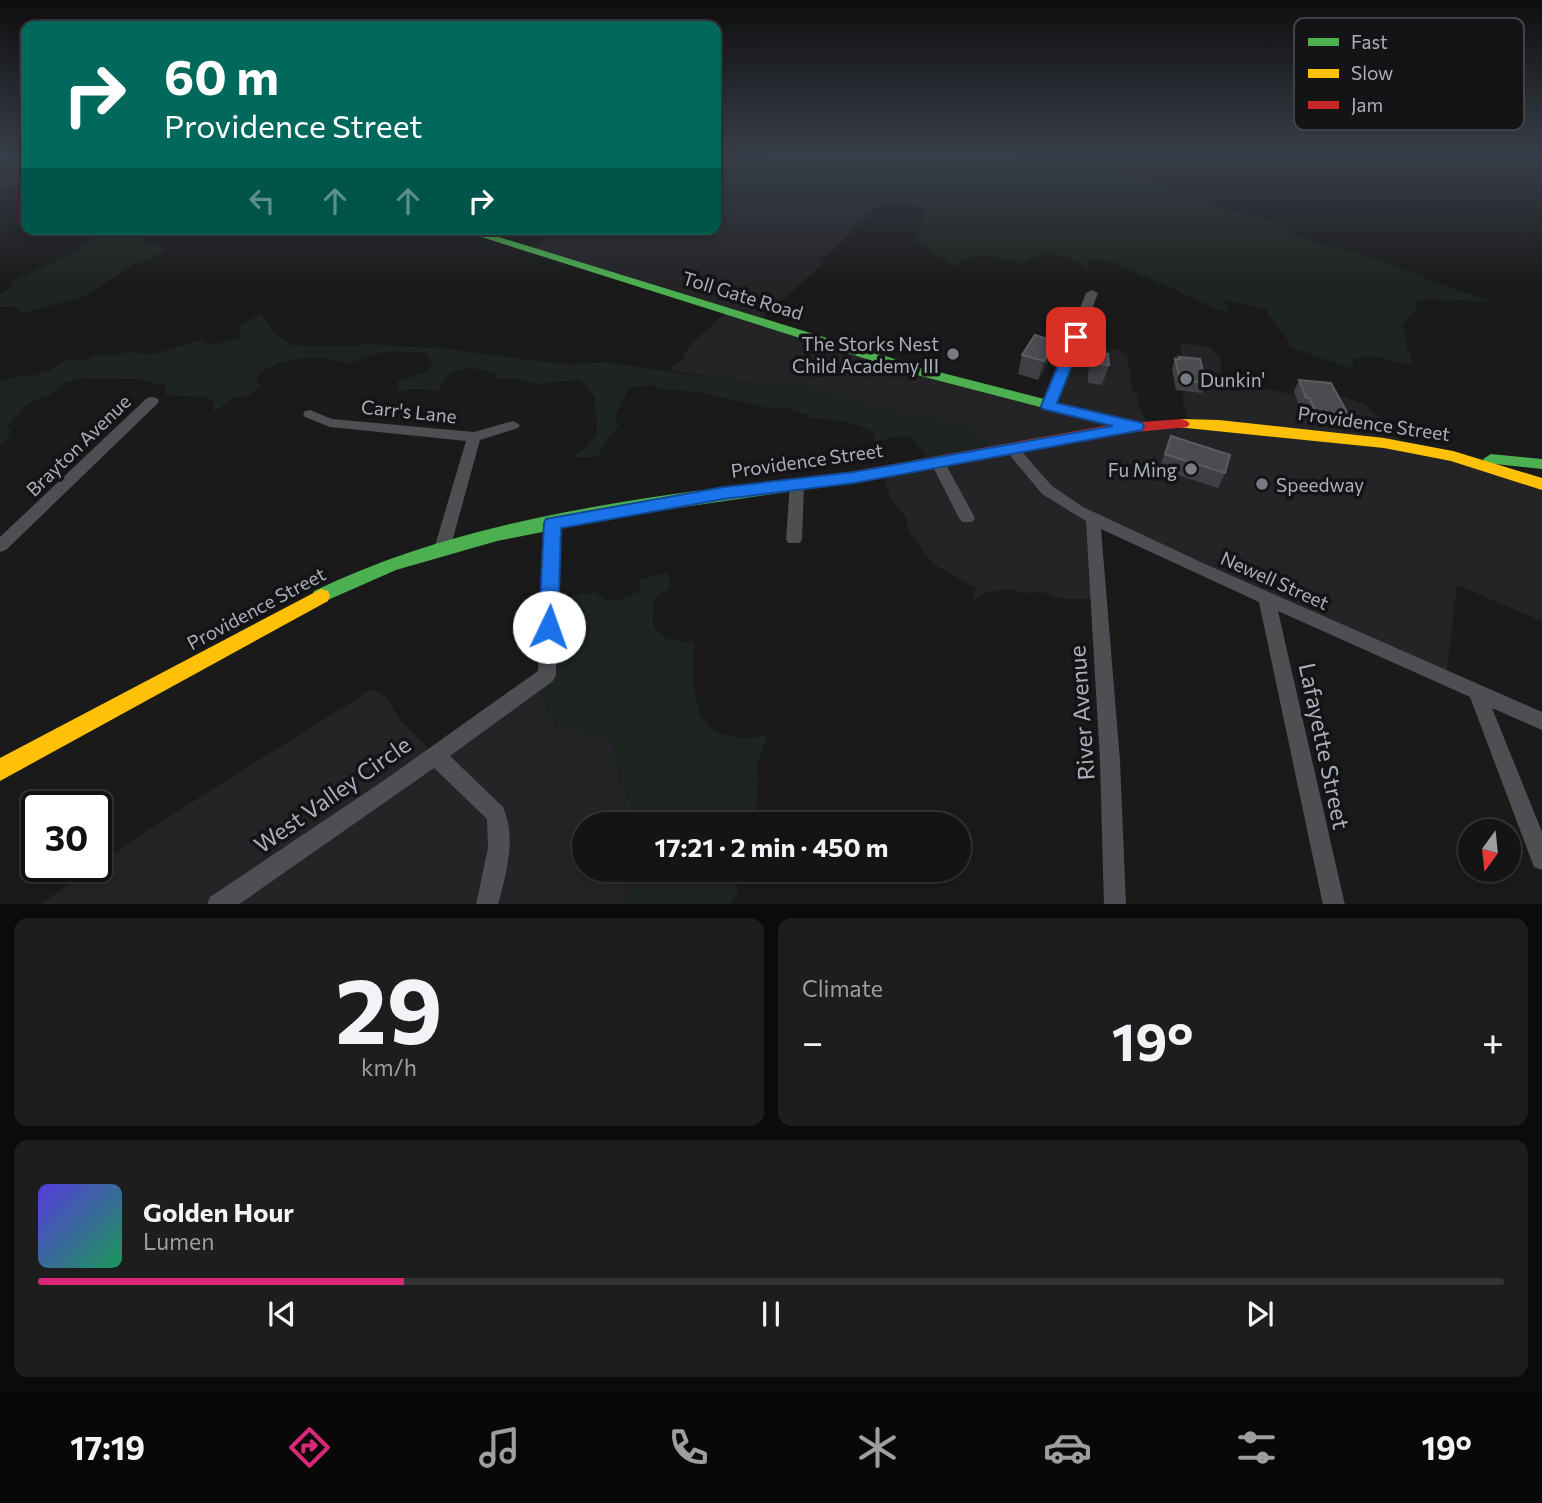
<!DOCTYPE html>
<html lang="en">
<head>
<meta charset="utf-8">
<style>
	:root { --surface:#141414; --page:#1d1d1d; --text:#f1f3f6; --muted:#9d9ea0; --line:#333334; --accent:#db2777 }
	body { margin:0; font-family:Commissioner,sans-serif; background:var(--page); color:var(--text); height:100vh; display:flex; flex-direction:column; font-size:26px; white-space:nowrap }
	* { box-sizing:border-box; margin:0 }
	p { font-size:23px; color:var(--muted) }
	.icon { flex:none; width:38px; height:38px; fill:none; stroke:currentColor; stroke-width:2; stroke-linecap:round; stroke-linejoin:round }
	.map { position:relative; height:904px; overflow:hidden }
	.panel { display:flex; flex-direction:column; gap:14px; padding:14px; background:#0b0b0b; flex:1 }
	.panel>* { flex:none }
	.banner { position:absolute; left:21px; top:21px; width:700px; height:214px; border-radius:14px; box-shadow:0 4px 10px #0003,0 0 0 2px var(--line); background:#00695c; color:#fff; overflow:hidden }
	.needle { width:46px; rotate:195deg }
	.buttons { position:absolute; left:1458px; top:819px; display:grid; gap:14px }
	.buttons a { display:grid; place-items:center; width:63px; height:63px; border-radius:50%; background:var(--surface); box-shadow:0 4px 10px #0003,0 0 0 2px var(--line); font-size:35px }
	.speed { position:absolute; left:21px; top:791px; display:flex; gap:14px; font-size:35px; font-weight:700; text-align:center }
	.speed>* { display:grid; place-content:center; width:91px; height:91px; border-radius:50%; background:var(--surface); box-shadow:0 4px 10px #0003,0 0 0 2px var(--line); line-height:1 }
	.speed .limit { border:4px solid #111; border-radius:10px; background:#fff; color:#111 }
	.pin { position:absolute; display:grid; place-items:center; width:60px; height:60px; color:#fff; margin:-30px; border-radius:14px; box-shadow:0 4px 10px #0006 }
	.me { position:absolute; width:77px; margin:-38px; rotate:3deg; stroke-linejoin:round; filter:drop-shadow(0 0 5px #0008) }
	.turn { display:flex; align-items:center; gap:24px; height:147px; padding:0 28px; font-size:32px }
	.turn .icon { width:91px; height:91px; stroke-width:2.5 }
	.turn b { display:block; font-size:49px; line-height:60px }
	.lanes { display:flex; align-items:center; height:66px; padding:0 28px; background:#0003; justify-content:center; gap:35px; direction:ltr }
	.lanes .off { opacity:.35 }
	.big { font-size:52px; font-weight:700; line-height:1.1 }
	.panel .widget { flex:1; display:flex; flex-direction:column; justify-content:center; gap:10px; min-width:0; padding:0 24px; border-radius:14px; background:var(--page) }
	.panel .dial { align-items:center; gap:0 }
	.dial b { font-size:91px; line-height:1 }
	.song { display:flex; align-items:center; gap:21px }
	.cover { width:84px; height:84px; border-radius:10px; background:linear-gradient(135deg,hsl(250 70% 55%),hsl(150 70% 35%)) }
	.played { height:7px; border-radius:4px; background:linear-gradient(90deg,var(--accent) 25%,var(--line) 25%) }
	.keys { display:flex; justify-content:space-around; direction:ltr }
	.heat { display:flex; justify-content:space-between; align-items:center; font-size:38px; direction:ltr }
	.panel .tiles { flex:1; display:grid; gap:14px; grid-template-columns:1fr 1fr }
	.widget:last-child { grid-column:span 2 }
	.trip { position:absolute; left:572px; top:812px; width:399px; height:70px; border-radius:35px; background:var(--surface); box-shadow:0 4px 10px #0003,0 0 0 2px var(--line); font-weight:700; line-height:70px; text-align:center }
	.menu { display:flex; height:112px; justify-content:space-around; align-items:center; background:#080808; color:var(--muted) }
	.menu .icon { width:49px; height:49px }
	.menu .active { color:var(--accent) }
	.menu b { font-size:32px; color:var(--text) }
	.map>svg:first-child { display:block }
	.built { fill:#242427 }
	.green { fill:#1e241f }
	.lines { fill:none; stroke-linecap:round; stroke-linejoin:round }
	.street { fill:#4e4f53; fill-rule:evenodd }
	.fast { fill:#4caf50; fill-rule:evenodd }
	.slow { fill:#ffc107; fill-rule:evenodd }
	.jam { fill:#c62828; fill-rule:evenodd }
	.wall { fill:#3f4043 }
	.shaded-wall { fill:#2b2c2d }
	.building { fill:#4b4c50; stroke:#5a5c61; stroke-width:2 }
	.route { fill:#1a73e8; stroke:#114b97; stroke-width:2 }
	.poi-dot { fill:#787b83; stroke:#141416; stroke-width:2.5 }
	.labels { text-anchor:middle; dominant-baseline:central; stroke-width:7; stroke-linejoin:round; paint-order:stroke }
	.street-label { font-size:19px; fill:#abafbb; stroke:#141416 }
	.poi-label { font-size:19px; fill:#abafbb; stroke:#141416; text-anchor:end }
	.near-street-label { font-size:23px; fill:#abafbb; stroke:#141416 }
	.key { fill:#141416; stroke:#414248; stroke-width:2 }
	.key-label { font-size:19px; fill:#abafbb }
</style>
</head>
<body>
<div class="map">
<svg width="1542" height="905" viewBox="0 0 1542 905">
	<rect width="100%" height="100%" fill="#1a1a1a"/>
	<g class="built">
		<polygon points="0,157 26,157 26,182 0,192"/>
		<polygon points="723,202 880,204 827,256 819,257 825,262 760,320 1045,403 1078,344 1109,351 1118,350 1127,354 1132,390 1138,395 1137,404 1148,424 1189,424 1182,396 1190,386 1174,364 1173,356 1181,355 1180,343 1208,346 1220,356 1223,380 1290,394 1337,395 1364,404 1395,430 1403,448 1542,484 1542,621 1457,585 1446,678 1101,523 1093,599 1062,599 1042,592 1026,593 1007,589 983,593 973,600 976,588 933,564 908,531 907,519 891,499 881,470 926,462 976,429 857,403 812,388 760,384 669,370 685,358 684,355 690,345 726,312 530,248 556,229 716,229 716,204"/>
		<polygon points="537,684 557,729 596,734 613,740 619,780 641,824 584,824 584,870 636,870 624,904 39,905 148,830 372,689 386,697 400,720 435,755"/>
	</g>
	<g class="green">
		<path d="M 716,157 L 1094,157 L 1115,172 L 1158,183 L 1223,210 L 1269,219 L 1308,241 L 1353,251 L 1491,302 L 1425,299 L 1415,301 L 1416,310 L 1401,325 L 1407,339 L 1406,347 L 1414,364 C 1392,365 1374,350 1352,360 L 1353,369 L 1290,347 C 1285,332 1272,324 1266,309 L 1223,299 L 1229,310 L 1221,311 L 1113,262 L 1089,260 L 1088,268 C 1067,256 1047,246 1025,263 C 1003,259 974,248 955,266 L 916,241 L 925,208 L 893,204 L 716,204 Z"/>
		<polygon points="103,229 165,229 148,239 148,243 165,249 155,257 135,264 83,297 23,313 15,306 0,307 0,294 13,286 11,282 78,250 89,243 90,236"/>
		<path d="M 261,314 L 274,333 L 291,345 L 354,346 L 367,344 L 440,348 L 570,365 L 602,362 L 760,384 L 812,388 L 857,403 L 976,429 L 991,449 L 927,459 C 908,428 909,436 875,441 L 874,433 C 854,421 834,419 811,418 L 808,415 L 785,408 L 771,409 L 701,392 L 666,390 L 651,385 L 629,388 L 615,417 L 619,427 L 612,432 L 597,457 L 570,457 L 583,450 L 597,434 L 595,397 L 580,380 L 536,384 L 515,378 L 498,379 L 495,373 C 473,366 446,365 439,391 L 412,389 L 399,392 L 397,382 L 426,372 L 433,362 L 425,352 L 378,353 L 350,364 L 325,358 L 304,358 L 278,363 L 265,369 L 256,380 L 260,387 L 249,395 L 232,399 L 216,411 L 212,409 L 214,403 L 208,397 L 166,395 L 166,386 L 138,379 L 81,378 L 64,383 L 55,392 L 29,403 L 6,427 L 12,431 L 0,447 L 0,382 L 18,376 L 37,375 L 50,370 L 66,359 L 83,360 L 97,355 L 115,356 L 127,352 L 154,354 L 200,340 L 211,345 L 240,338 L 241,325 Z"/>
		<path d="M 667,573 L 671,587 L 655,598 C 647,636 660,639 694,643 C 695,679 686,727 730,736 C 745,739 753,739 768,734 L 757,764 L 759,783 L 753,824 L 641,824 L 619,780 L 613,740 L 596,734 L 557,729 L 537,684 L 556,598 L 595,593 C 611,606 621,600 639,592 L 640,579 Z"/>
		<polygon points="636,870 737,870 737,894 731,904 624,904"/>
	</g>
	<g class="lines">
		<g class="street">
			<polygon points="1092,290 1098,293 1055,406 1048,410 1043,409 1041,406 1086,293"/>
			<polygon points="152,397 157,398 159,401 157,404 6,550 0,552 0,537 147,398"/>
			<polygon points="310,410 332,419 474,432 513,421 520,425 518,428 480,440 450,549 448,553 436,553 434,549 466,441 330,427 305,417 303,414 305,411"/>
			<polygon points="1011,443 1016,445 1052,486 1083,507 1205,564 1542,712 1542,730 1492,708 1542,832 1542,870 1534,867 1470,697 1278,611 1345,905 1323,905 1259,602 1101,529 1120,761 1126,905 1104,905 1100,761 1086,521 1042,494 1004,448"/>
			<polygon points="937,456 944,461 975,518 972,522 962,522 959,518 930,461"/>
			<polygon points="797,479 804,484 802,539 800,543 788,543 786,539 790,484"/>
			<path d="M 552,517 L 557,519 L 560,523 L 556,675 L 553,681 L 450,756 L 503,807 C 517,839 506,873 498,905 L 476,905 L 488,848 L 487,819 L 434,768 L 238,905 L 207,905 L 210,897 L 383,781 L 538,671 L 544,523 L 547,519 Z"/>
		</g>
		<g class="fast">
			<polygon points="456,229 473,229 927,369 1130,421 1133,424 1125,429 917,375"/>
			<polygon points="1491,454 1542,459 1542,469 1485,463 1483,459"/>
			<path d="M 849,472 L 855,474 L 857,478 L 855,482 L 636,514 L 497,541 L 396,570 L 321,603 L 314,601 L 312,596 L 314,591 C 478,512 671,494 849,472 Z"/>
		</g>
		<g class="slow">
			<polygon points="1182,419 1219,420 1384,438 1453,451 1542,478 1542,490 1451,461 1384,448 1177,427 1174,424 1177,421"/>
			<polygon points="321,589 328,591 330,596 328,601 0,781 0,758"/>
		</g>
		<polygon class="jam" points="1182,419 1187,421 1190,424 1187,427 1115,434 849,484 841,478 849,472 1115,424"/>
	</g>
	<g class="wall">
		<polygon points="1054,341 1049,360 1038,380 1018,374 1022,355"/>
		<polygon points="1094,352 1109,365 1102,385 1088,383 1088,372"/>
		<polygon points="1179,357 1206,383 1202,393 1176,390 1172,369 1175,359 1178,359"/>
		<polygon points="1299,380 1348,414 1342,425 1310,422 1303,409 1300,409 1294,391"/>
		<polygon points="1171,436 1225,473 1218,488 1159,469"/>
	</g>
	<polygon class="shaded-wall" points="1054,341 1049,360 1038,380 1044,361"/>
	<g class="building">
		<polygon points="1035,335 1054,341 1044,361 1022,355"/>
		<polygon points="1094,352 1108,354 1109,365 1094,363"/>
		<polygon points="1179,357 1200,359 1206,383 1180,380 1175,359 1180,359"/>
		<polygon points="1299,380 1331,383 1348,414 1316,411 1309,398 1306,398"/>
		<polygon points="1171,436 1230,455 1225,473 1165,454"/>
	</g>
	<linearGradient id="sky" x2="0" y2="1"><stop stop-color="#0e0e0e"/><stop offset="0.55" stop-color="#383e49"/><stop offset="1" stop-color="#383e49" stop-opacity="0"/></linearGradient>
	<rect width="1542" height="284" fill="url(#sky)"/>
	<polygon class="route" points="1076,332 1083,337 1057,403 1142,423 1144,426 1142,430 854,483 724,499 561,528 558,627 556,632 549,635 542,632 539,627 544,523 546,519 724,487 854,472 1113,426 1043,409 1041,406 1070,337"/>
	<g class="poi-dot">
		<circle cx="953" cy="354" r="7"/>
		<circle cx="1186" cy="379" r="7"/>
		<circle cx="1191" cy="469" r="7"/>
		<circle cx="1262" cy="484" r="7"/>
	</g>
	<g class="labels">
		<g class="street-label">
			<text transform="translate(743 295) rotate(17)">Toll Gate Road</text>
			<text transform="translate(409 411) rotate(6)">Carr's Lane</text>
			<text transform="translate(1374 423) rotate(8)">Providence Street</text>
			<text transform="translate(78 445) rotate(-44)">Brayton Avenue</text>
			<text transform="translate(807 460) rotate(-8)">Providence Street</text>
			<text transform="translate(1275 580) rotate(24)">Newell Street</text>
			<text transform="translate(256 608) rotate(-28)">Providence Street</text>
		</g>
		<g class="poi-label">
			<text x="939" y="343">The Storks Nest<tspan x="939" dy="22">Child Academy III</tspan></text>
			<text x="1200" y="379" text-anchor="start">Dunkin'</text>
			<text x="1177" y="469">Fu Ming</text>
			<text x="1276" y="484" text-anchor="start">Speedway</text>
		</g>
		<g class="near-street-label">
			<text transform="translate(1081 713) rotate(-94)">River Avenue</text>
			<text transform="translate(1325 746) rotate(78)">Lafayette Street</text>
			<text transform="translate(332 794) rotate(-35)">West Valley Circle</text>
		</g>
	</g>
	<rect x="1294" y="18" width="230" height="112" rx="10" class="key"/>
	<rect x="1308" y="38" width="31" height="8" fill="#4caf50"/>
	<rect x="1308" y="69" width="31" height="9" fill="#ffc107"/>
	<rect x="1308" y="101" width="31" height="8" fill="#c62828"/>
	<g class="key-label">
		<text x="1351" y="49">Fast</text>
		<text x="1351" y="80">Slow</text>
		<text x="1351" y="112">Jam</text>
	</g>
</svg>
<div class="buttons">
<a><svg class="needle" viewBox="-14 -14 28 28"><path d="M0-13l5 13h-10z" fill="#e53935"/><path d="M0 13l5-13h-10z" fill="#9d9ea0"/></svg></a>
</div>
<div class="speed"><div class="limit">30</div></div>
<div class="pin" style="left:1076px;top:337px;background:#d93025"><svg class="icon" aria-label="arrive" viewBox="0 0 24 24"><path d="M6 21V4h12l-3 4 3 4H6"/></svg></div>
<svg class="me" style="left:549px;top:627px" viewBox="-20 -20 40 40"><circle r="19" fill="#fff"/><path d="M0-13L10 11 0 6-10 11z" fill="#1a73e8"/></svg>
<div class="trip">17:21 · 2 min · 450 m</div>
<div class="banner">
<div class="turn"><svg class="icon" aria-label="right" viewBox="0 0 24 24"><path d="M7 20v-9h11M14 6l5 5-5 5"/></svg><div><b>60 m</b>Providence Street</div></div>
<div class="lanes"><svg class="icon off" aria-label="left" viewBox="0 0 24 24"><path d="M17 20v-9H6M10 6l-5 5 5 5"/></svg><svg class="icon off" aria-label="ahead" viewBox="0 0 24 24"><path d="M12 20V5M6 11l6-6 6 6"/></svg><svg class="icon off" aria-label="ahead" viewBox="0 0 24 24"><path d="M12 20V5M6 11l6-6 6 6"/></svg><svg class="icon" aria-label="right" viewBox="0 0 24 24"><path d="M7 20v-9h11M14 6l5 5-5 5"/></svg></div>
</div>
</div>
<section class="panel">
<div class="tiles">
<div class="widget dial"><b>29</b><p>km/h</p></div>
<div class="widget"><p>Climate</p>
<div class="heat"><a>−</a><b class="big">19°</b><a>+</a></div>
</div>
<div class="widget">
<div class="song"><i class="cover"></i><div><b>Golden Hour</b><p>Lumen</p></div></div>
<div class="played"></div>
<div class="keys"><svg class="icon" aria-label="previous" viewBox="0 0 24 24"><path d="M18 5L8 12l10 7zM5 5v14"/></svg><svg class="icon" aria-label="pause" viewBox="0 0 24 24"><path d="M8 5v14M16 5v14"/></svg><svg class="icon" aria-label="next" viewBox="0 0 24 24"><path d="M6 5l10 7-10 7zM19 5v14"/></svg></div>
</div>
</div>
</section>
<nav class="menu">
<b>17:19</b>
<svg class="icon active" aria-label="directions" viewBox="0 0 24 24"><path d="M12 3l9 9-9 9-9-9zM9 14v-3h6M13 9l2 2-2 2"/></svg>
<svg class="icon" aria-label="music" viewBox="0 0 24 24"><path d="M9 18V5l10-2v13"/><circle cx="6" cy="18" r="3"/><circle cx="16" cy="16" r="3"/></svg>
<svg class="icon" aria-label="phone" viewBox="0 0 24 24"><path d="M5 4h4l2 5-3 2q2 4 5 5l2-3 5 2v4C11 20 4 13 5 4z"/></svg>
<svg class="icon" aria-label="climate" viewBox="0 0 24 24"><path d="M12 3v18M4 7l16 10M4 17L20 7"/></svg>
<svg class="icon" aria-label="car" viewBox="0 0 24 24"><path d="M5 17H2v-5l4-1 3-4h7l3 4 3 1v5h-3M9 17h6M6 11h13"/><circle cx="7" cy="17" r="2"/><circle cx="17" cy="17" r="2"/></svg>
<svg class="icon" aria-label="filters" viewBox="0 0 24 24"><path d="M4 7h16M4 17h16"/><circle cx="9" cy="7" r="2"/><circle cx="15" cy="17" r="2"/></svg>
<b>19°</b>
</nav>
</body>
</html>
